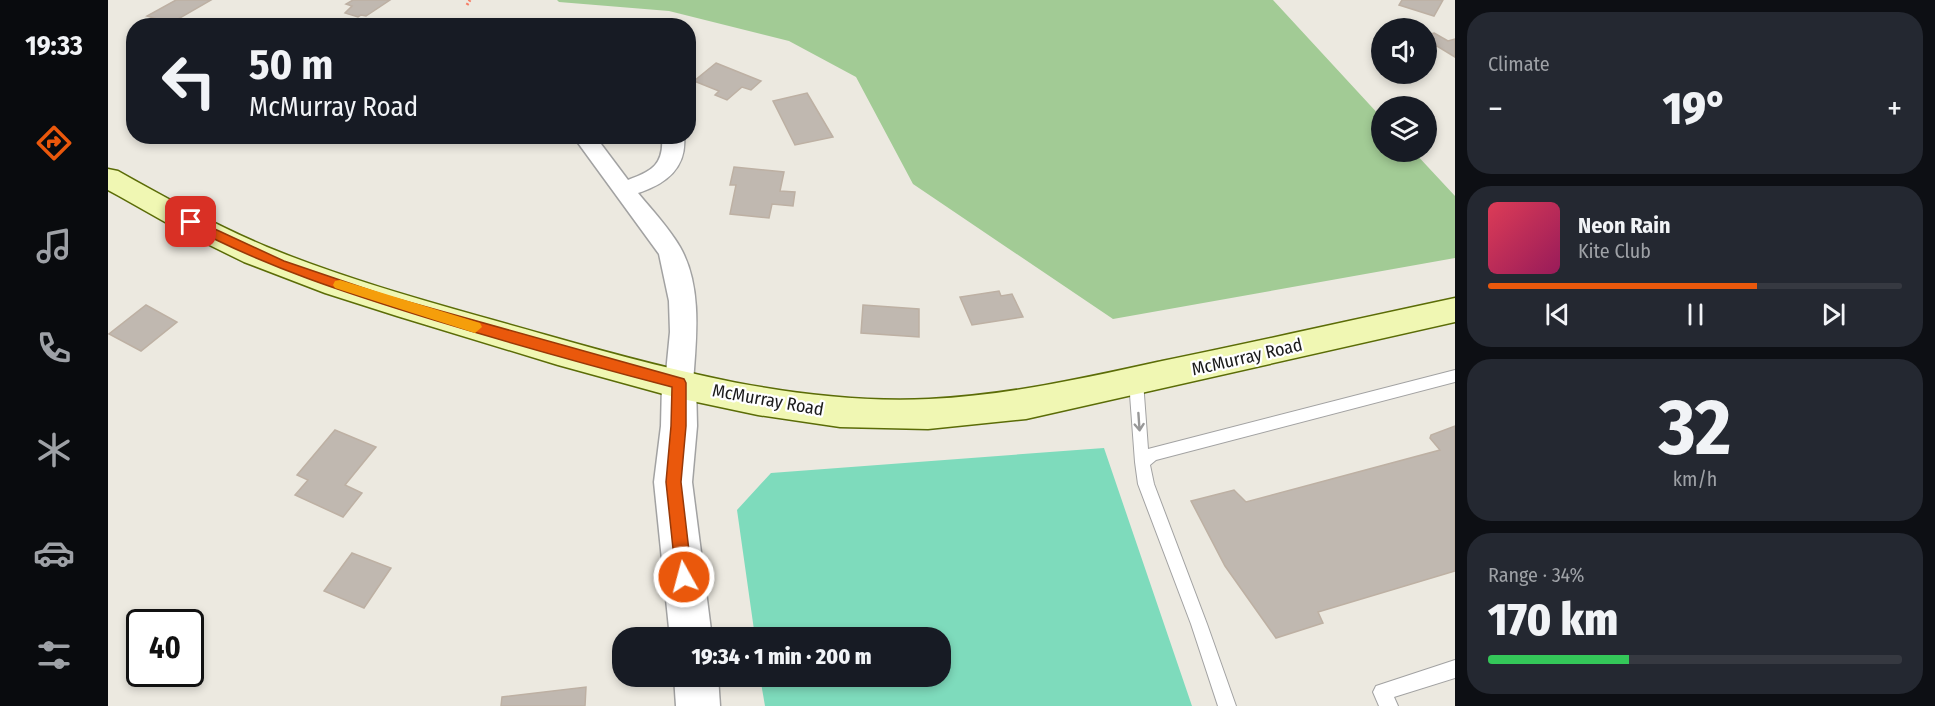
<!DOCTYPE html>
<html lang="en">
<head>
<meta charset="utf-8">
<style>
	:root { --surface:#171b24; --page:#242831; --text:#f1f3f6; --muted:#9ea1a6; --line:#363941; --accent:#ea580c }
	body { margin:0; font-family:"Fira Sans Condensed",sans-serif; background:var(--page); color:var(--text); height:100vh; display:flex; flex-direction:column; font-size:22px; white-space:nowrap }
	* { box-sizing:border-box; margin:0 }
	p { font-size:20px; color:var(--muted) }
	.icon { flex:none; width:33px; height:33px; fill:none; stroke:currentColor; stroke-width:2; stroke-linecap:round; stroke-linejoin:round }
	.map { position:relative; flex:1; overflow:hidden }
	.details { display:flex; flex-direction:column; gap:12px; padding:12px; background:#0d0f14; width:480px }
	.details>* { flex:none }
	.hud { position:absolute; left:18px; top:18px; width:570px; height:126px; border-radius:24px; box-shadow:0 3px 9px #0003; background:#171b24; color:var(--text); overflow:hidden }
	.tools { position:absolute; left:1263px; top:18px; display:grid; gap:12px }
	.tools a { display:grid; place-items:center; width:66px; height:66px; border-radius:50%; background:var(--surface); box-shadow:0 3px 9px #0003; font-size:30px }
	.speed { position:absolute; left:18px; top:609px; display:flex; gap:12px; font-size:30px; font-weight:700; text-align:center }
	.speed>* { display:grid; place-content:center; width:78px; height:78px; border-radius:50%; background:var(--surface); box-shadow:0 3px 9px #0003; line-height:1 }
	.speed .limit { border:3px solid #111; border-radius:9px; background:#fff; color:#111 }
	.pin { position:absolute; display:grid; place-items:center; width:51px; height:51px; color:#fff; margin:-26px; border-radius:12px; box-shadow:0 3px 9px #0006 }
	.me { position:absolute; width:66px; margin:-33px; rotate:353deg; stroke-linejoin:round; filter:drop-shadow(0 0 4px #0008) }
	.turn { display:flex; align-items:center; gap:21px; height:126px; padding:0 24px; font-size:27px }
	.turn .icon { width:78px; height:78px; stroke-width:2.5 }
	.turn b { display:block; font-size:42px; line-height:51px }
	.big { font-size:45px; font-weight:800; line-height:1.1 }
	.details .card { flex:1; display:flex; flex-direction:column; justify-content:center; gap:9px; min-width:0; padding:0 21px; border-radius:24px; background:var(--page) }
	.details .dial { align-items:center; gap:0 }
	.dial b { font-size:78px; line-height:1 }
	.song { display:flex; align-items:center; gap:18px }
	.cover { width:72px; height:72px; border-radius:9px; background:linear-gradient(135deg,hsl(350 70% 55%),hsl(330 70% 35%)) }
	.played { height:6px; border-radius:3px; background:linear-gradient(90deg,var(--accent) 65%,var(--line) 65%) }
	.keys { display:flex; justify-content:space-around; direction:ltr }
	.heat { display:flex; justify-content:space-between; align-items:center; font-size:33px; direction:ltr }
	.charge { height:9px; border-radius:4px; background:linear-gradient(90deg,#34c759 34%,var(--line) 0) }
	.trip { position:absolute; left:504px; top:627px; width:339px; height:60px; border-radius:24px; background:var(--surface); box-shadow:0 3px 9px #0003; font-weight:800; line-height:60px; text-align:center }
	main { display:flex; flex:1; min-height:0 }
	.tabs { display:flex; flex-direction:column; width:108px; justify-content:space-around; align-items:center; background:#090b0e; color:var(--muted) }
	.tabs .icon { width:42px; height:42px }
	.tabs .selected { color:var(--accent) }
	.tabs b { font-size:27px; color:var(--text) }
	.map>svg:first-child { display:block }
	.forest { fill:#a2cb95 }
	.pitch { fill:#7edbbc }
	.building { fill:#c0b8b0; stroke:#bdb0a3; stroke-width:1.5 }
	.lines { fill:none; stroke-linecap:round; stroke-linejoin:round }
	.service-casing { stroke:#a2a2a2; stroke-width:2 }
	.minor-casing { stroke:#a2a2a2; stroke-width:3 }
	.tertiary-casing { stroke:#a2a2a2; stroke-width:3 }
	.secondary-casing { stroke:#5b6c07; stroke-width:3 }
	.path { stroke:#f67e67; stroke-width:3; stroke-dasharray:2 2; stroke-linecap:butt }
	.service { fill:#fff; fill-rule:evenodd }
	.minor { fill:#fff; fill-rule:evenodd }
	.tertiary { fill:#fff; fill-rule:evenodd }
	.secondary { fill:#f0f7b3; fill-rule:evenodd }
	.oneway { stroke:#989898 }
	.route { fill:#ea580c; stroke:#983908; stroke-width:1.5 }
	.slow { fill:#f59e0b }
	.labels { text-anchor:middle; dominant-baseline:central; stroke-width:4.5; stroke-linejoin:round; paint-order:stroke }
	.street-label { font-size:18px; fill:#1b1b1b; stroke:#fff }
</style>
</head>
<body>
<main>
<nav class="tabs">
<b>19:33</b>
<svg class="icon selected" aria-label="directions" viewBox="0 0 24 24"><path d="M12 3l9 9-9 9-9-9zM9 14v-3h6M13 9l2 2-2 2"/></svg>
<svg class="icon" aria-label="music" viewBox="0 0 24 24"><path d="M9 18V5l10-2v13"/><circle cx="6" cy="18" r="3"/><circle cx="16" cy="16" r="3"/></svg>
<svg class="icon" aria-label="phone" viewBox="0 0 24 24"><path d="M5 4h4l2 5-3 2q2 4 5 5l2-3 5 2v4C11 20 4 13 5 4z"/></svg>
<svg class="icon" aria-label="climate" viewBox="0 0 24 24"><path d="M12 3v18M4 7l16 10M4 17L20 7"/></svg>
<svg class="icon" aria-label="car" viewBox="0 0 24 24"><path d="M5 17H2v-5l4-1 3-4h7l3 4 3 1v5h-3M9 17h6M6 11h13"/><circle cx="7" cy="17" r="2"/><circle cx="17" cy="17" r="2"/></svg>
<svg class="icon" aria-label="filters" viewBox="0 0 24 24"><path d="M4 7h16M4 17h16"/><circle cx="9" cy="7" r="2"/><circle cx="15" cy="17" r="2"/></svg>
</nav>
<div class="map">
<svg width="1347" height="706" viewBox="0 0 1347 706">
	<rect width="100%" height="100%" fill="#ece9e0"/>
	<polygon class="forest" points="449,0 1165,0 1273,117 1274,152 1306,152 1347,196 1347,258 1005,319 805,184 748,77 681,41 561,11 451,2"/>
	<polygon class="pitch" points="996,448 1084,706 657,706 652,677 832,676 832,638 647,637 629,510 663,473"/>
	<g class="building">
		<polygon points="68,0 103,0 58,26 42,23 49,19 39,16"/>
		<polygon points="245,0 282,0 258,16 253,15 250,17 237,13 244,6 238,4"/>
		<polygon points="1294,0 1335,0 1326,16 1291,5"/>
		<polygon points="1326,33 1340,41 1347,39 1347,57 1329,46 1325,47 1318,43 1318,35"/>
		<polygon points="608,63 653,81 643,90 634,87 619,100 607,95 611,91 586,81"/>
		<polygon points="699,93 725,137 687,145 665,101"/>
		<polygon points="626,167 676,172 672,191 687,192 685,206 664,204 661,218 622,214 628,185 622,185"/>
		<polygon points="891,291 893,296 904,294 915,317 864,325 852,297"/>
		<polygon points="38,305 69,322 33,351 1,334"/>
		<polygon points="755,305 811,309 811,337 753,333"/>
		<polygon points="1347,426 1347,571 1210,612 1215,623 1168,638 1117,566 1083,501 1126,490 1138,502 1332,450 1322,438 1323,435"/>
		<polygon points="227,430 268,447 237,485 254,493 235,517 187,495 200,480 189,475"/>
		<polygon points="244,553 283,568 256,608 216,591"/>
		<polygon points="478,687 477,706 393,706 394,697"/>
	</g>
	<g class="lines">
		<g class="service-casing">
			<g id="service">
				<polygon points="1347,370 1347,382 1048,460 1042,465 1046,484 1099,624 1128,706 1110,706 1083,624 1030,484 1027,462 1021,381 1023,377 1028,375 1033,377 1035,381 1040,449"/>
				<polygon points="1347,660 1347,678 1286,697 1290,706 1271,706 1265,692 1268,686"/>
			</g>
		</g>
		<g class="minor-casing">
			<path id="minor" d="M 465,136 L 487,136 L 520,180 C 545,171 556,164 554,136 L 576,136 C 579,168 558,184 530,193 C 544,210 561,228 572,247 C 595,287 588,340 585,383 L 581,391 L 571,395 L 561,391 L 557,383 L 562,332 L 561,301 L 551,254 Z"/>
		</g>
		<g class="tertiary-casing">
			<g id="tertiary">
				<polygon points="571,369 583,373 588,383 589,426 584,482 604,638 562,638 546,482 553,426 554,383 559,373"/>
				<polygon points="566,676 610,676 612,706 568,706"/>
			</g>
		</g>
		<g class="secondary-casing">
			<path id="secondary" d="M 0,169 L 10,171 C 58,198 107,225 159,247 C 249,284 344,308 438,335 C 561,370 691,405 821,399 C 901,395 977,378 1054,361 C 1152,341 1249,319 1347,298 L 1347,322 L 918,419 L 820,429 L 732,427 L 650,415 L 570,398 L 450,365 L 289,316 L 217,293 L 136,262 L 73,231 L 11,196 L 0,190 Z"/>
		</g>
		<polyline class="path" points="359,5 362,0"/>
		<use href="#service" class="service"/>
		<use href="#minor" class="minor"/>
		<use href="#tertiary" class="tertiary"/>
		<use href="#secondary" class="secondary"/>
	</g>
	<defs><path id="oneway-shaft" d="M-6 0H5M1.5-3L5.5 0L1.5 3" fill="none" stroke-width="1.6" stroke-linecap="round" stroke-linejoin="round" transform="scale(1.5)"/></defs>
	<use class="oneway" href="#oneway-shaft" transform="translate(1031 422) rotate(86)"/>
	<path class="route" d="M 83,218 L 176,261 L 279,296 L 576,379 L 578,383 L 578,426 L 573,482 L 584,577 L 582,583 L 576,585 L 570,583 L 568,577 L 558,482 L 563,426 L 564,387 C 484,366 405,344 326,320 C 241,294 157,267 79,225 L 79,219 Z"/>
	<polygon class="slow" points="232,280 372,323 374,327 367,333 227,288 225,285 227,281"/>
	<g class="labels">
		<g class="street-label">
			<text transform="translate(1139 357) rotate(-13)">McMurray Road</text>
			<text transform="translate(660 400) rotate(10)">McMurray Road</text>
		</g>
	</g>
</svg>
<div class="tools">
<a><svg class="icon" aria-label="sound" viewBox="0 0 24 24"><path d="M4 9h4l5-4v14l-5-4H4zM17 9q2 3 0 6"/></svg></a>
<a><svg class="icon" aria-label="layers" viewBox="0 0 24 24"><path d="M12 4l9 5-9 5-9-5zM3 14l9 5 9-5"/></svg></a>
</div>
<div class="speed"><div class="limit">40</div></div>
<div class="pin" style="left:83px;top:222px;background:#d93025"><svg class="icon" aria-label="arrive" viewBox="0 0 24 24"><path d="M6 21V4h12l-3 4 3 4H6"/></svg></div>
<svg class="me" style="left:576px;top:577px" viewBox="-20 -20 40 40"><circle r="17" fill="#ea580c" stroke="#fff" stroke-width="3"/><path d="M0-11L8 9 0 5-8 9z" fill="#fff"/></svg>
<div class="trip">19:34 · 1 min · 200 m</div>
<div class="hud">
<div class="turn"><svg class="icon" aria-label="left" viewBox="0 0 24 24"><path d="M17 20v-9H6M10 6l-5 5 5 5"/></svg><div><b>50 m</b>McMurray Road</div></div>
</div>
</div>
<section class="details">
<div class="card"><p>Climate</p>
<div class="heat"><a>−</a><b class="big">19°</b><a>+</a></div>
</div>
<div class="card">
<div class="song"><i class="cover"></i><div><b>Neon Rain</b><p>Kite Club</p></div></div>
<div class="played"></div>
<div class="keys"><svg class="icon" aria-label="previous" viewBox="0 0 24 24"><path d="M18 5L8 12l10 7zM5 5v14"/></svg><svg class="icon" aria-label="pause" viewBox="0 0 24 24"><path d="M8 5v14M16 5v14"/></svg><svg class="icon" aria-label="next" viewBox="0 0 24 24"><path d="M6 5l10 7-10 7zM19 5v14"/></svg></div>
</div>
<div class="card dial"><b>32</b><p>km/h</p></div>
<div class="card"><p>Range · 34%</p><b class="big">170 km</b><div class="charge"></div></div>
</section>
</main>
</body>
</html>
